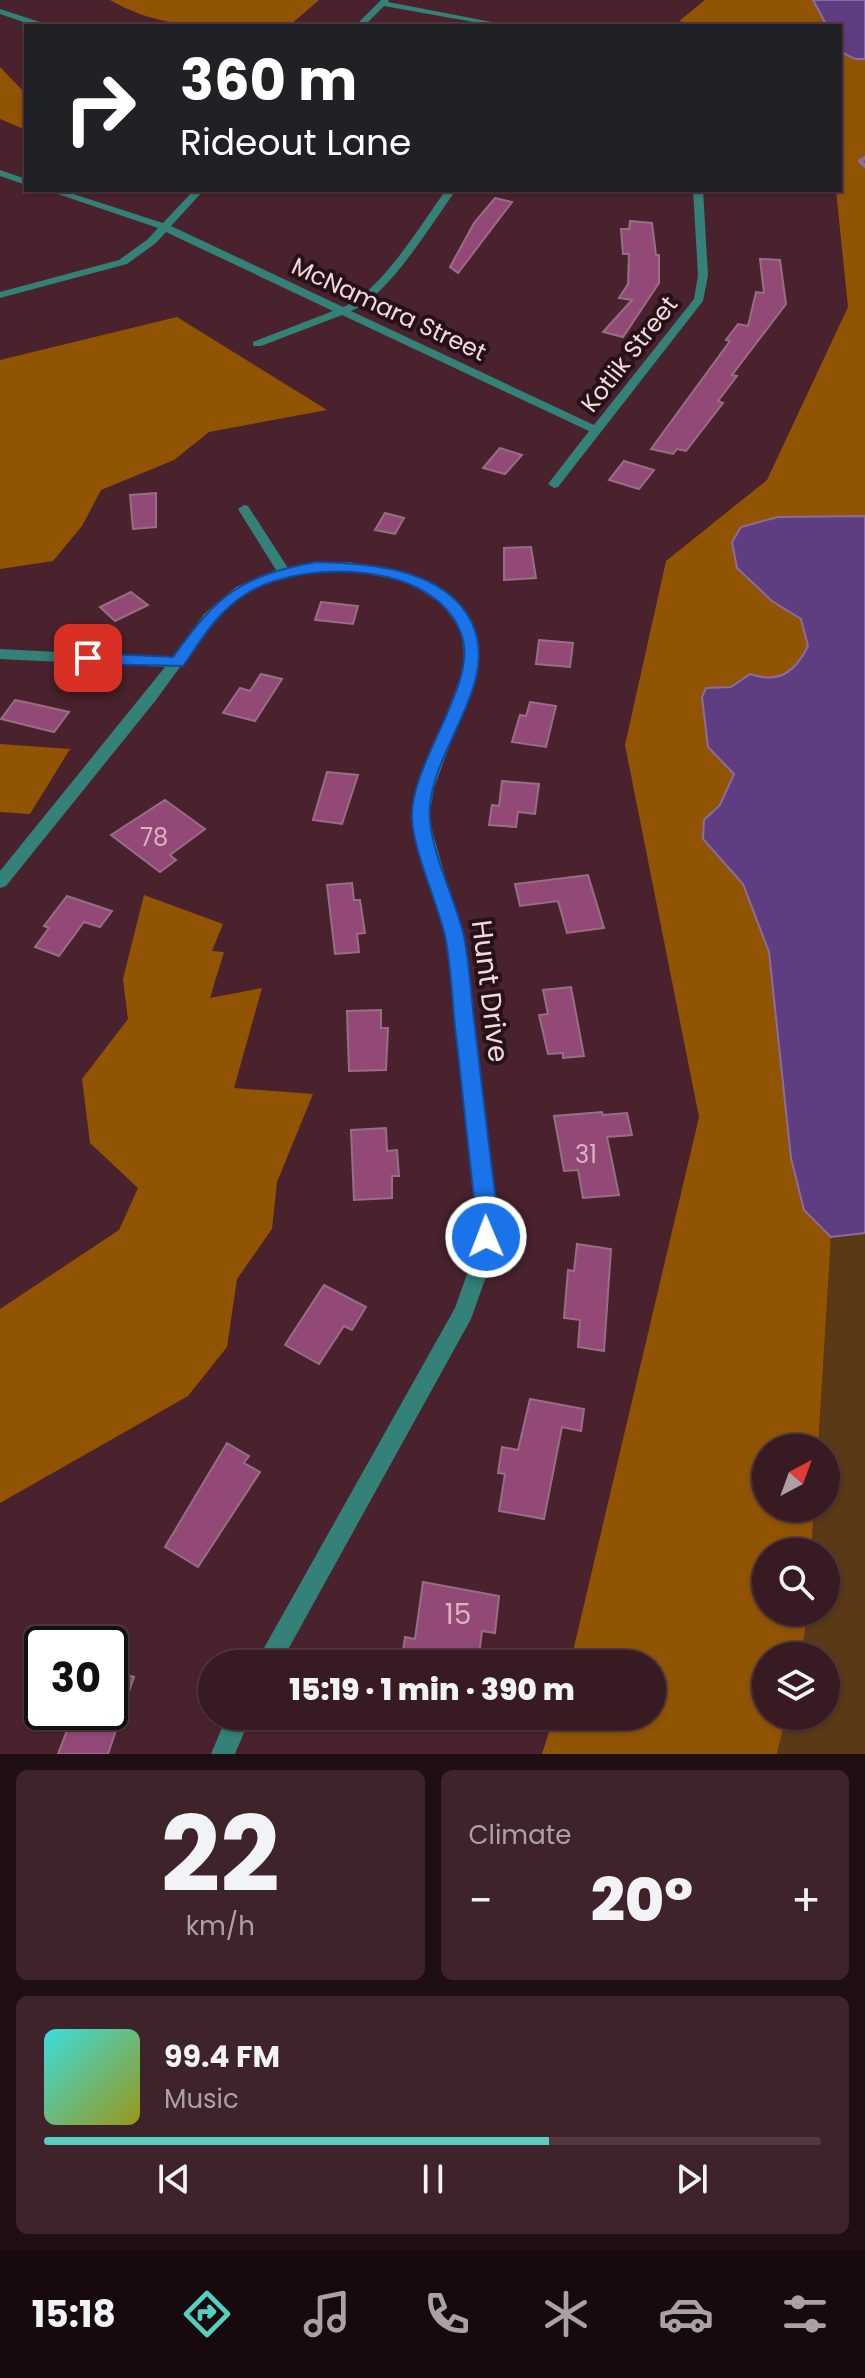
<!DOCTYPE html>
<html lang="en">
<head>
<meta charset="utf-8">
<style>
	:root { --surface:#381a22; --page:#3f232a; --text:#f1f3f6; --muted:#aba1a5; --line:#523840; --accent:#58cebf }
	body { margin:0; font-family:Poppins,sans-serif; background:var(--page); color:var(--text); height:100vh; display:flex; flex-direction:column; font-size:30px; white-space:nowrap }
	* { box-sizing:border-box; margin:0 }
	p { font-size:26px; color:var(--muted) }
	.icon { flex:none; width:44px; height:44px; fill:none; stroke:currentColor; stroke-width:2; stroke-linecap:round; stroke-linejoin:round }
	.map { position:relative; height:1754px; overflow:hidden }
	.panel { display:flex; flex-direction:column; gap:16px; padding:16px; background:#1f0e13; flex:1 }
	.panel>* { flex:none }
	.hud { position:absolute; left:24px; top:24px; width:818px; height:168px; border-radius:0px; box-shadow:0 2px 6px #0004,0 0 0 2px var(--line); background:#202124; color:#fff; overflow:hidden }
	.needle { width:52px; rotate:41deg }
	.controls { position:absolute; left:752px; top:1434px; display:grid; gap:16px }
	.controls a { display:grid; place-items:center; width:88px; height:88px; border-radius:50%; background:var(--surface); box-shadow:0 2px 6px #0004,0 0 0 2px var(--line); font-size:40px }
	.speed { position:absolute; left:24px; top:1626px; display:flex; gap:16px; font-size:40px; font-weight:700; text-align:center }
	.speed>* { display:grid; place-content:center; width:104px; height:104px; border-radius:50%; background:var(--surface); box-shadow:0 2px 6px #0004,0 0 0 2px var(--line); line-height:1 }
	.speed .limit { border:4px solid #111; border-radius:12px; background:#fff; color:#111 }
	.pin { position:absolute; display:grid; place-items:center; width:68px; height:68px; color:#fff; margin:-34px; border-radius:16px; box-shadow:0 4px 12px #0006 }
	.me { position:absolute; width:88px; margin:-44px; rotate:359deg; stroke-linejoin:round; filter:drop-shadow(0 0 6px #0008) }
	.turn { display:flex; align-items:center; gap:28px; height:168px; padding:0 24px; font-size:36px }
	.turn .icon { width:104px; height:104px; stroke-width:2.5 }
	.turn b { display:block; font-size:56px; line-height:68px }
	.big { font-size:60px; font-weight:800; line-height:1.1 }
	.panel .card { flex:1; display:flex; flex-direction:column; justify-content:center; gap:12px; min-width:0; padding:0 28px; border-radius:12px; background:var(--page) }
	.panel .dial { align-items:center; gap:0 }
	.dial b { font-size:104px; line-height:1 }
	.song { display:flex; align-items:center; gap:24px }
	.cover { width:96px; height:96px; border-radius:12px; background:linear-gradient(135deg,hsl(180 70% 55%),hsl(60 70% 35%)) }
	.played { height:8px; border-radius:4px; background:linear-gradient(90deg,var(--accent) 65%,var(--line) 65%) }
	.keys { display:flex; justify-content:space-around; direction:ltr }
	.heat { display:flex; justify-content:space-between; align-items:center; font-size:44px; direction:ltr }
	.panel .tiles { flex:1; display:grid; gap:16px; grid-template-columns:1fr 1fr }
	.card:last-child { grid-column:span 2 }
	.trip { position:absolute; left:198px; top:1650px; width:468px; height:80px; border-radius:40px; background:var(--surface); box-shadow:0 2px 6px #0004,0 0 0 2px var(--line); font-weight:800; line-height:80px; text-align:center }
	.menu { display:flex; height:128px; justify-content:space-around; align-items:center; background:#160a0e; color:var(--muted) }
	.menu .icon { width:56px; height:56px }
	.menu .current { color:var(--accent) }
	.menu b { font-size:36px; color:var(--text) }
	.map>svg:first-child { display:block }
	.green { fill:#5a3916 }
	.forest { fill:#905403 }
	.water { fill:#5e3d81; stroke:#8b6c9d; stroke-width:2 }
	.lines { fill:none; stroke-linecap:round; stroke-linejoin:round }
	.stream { stroke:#8b6c9d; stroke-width:4 }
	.building { fill:#924976; stroke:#976e85; stroke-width:2 }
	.minor { fill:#338177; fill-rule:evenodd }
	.route { fill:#1a73e8; stroke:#114b97; stroke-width:2 }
	.labels { text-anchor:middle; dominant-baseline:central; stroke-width:8; stroke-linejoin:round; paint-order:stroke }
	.far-street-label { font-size:24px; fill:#f3d8de; stroke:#251217 }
	.number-label { font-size:24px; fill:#dbb4c4 }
	.street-label { font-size:28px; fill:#f3d8de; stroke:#251217 }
	.near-number-label { font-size:28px; fill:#dbb4c4 }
</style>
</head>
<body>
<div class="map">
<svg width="865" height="1754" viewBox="0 0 865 1754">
	<rect width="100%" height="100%" fill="#4a222d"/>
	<polygon class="green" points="865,1233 865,1754 777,1754 786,1716 826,1716 826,1656 802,1656 807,1612 826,1612 826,1552 811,1552 814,1508 826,1508 826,1448 818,1448 831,1237"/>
	<g class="forest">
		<path d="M 110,0 L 319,0 L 289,26 C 226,26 166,33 110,0 Z"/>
		<path d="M 705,0 L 865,0 L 865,516 L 778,517 L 772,601 L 801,619 L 808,646 C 795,672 780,684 750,674 L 731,687 L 706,688 L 708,747 L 734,774 L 720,805 L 704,820 L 703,838 L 743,884 L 769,952 L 791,1158 L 804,1210 L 831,1237 L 818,1448 L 766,1448 L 766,1508 L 814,1508 L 811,1552 L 766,1552 L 766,1612 L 807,1612 L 802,1656 L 766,1656 L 766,1716 L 786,1716 L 777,1754 L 542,1754 L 554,1716 L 652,1716 L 652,1664 L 570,1664 L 699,1117 L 625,745 L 666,561 L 767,480 L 848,307 L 836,190 L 840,190 L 840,26 L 704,26 L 679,21 Z"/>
		<polygon points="0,67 26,94 26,130 0,119"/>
		<polygon points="177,317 327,410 209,432 174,460 101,490 82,526 53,561 0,569 0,360"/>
		<polygon points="0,744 70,749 30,814 0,812"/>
		<polygon points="144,895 223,924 212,951 224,952 210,998 262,988 234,1088 313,1094 277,1182 272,1229 237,1279 227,1347 188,1396 0,1503 0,1309 119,1230 138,1188 90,1143 82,1079 128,1019 123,979"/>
	</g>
	<g class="water">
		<polygon points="813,0 865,0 865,59 855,59 841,52 840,26 827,26"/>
		<path d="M 865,516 L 865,1233 L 831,1237 L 804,1210 L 791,1158 L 769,952 L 743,884 L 703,839 L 704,820 L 720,805 L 734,774 L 708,747 L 702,697 L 706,688 L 731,687 L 750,674 C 780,684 795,672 808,646 L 801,619 L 772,601 L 737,568 L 732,542 L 741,527 L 778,517 Z"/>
	</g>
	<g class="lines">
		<polyline class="stream" points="865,158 860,161 865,166"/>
	</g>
	<g class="building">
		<polygon points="495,198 512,202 458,273 450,267 474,223"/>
		<polygon points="630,221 652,223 656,255 659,255 659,283 623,337 603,332 632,300 619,298 628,284 629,254 623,254 621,229 629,229"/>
		<polygon points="760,259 780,260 786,304 732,375 737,376 718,401 723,403 686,451 677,449 673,454 651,449 730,341 726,340 738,324 748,326 756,292 764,293"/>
		<polygon points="500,448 522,455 505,474 483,468"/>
		<polygon points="624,461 654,470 639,489 609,480"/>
		<polygon points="156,493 156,527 133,529 130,495"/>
		<polygon points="385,513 404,518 395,534 375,530"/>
		<polygon points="531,547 536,578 504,580 504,548"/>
		<polygon points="131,592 148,605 115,621 100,607"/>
		<polygon points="321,602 358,606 353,624 315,620"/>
		<polygon points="539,640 573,643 570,667 536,664"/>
		<polygon points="261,674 282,679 255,721 223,713 240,688 250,691"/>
		<polygon points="15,700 34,704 69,712 54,732 1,719"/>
		<polygon points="530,702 556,706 546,747 512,742 520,715 526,716"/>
		<polygon points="327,772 358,775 342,824 313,820"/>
		<polygon points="502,781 539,784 535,814 518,812 516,827 489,825 492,805 499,806"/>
		<polygon points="165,800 205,829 170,855 176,860 160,872 111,835"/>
		<polygon points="588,875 604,928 567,933 558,901 520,906 515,884"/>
		<polygon points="352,883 354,900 360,900 365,933 357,934 359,952 335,954 327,885"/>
		<polygon points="67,896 112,911 100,927 84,922 59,956 35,947 49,928 44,926"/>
		<polygon points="571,987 584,1056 563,1058 563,1053 548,1054 539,1015 548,1014 543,990"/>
		<polygon points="381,1010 381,1028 388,1028 386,1070 349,1071 347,1011"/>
		<polygon points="602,1112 603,1115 627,1113 632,1135 607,1137 619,1195 583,1198 578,1170 564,1171 554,1116"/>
		<polygon points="386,1128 387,1151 397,1150 399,1176 392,1176 392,1198 354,1200 351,1130"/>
		<polygon points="577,1244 611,1249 604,1351 578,1347 580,1320 564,1318 568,1270 574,1271"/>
		<polygon points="324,1285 366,1307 352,1330 344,1326 319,1364 285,1345"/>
		<polygon points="530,1399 584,1409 581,1431 562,1427 544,1519 499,1511 505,1474 498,1473 502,1447 518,1450"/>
		<polygon points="227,1443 249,1456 244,1463 260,1472 198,1567 165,1547"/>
		<polygon points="423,1582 499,1596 495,1633 482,1631 478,1664 401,1664 405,1637 415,1639"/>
		<polygon points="110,1670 134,1677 108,1754 58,1754 74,1712 110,1712"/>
	</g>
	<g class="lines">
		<g class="minor">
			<polygon points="381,0 389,0 388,2 513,26 496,26 384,6 364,26 355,26"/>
			<polygon points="0,9 46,24 47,26 35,26 0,14"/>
			<polygon points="0,170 26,179 26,185 0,176"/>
			<path d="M 46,190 L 61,190 L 163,223 L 194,190 L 204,190 L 171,226 L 343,307 C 381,292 421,224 446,190 L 456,190 C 432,223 388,297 351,311 L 594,425 L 694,299 L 698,275 L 693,190 L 703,190 L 708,275 L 703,301 L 558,487 L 554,488 L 548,484 L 589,431 L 342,315 L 261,346 L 253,346 L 253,342 L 333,311 L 166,232 L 156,243 L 127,264 L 0,298 L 0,292 L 119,260 L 148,239 L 158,228 Z"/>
			<polygon points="244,505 248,506 288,568 349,562 416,576 452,598 475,631 479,665 434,788 429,819 462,937 496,1208 492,1260 471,1319 280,1664 255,1664 455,1308 472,1260 476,1208 446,937 413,819 418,788 465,665 461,631 442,604 407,582 349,570 286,576 246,593 214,620 156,700 6,886 0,888 0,871 165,667 0,659 0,649 172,658 204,614 236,587 276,570 238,509"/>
			<polygon points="227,1716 251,1716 235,1754 211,1754"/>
		</g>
	</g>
	<path class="route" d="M 316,562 C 368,563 446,568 472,623 C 502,687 424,755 430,820 C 433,857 455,899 464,936 C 470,966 471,997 475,1027 C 482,1087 489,1147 497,1208 L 493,1244 L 486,1247 L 478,1244 L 475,1208 C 468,1147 462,1087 455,1027 C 452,997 451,965 445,936 C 437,901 414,853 412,819 C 409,766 475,688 463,640 C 442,560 303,558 246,594 C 218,611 201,640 183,666 L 88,664 L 80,658 L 88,653 L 173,657 C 217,595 240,576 316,562 Z"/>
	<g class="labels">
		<g class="far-street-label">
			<text transform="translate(389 309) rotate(25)">McNamara Street</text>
			<text transform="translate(629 354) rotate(-52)">Kotlik Street</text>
		</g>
		<g class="number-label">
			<text x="154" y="837">78</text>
			<text x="586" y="1154">31</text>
		</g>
		<g class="street-label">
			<text transform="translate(490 991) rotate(83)">Hunt Drive</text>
		</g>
		<g class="near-number-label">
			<text x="458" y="1614">15</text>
		</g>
	</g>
</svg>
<div class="controls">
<a><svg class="needle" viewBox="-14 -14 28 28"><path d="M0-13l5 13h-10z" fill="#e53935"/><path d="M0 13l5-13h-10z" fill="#aba1a5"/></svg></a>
<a><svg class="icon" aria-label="search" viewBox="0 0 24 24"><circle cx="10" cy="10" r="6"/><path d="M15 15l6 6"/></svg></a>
<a><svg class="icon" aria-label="layers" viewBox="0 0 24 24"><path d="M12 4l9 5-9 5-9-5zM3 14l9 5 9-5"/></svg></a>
</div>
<div class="speed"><div class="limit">30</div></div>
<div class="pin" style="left:88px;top:658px;background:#d93025"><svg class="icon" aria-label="arrive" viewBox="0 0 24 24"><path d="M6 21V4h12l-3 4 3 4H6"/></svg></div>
<svg class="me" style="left:486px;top:1237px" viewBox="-20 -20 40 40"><circle r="17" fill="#1a73e8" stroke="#fff" stroke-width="3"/><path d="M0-11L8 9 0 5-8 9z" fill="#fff"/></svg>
<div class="trip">15:19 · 1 min · 390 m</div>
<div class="hud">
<div class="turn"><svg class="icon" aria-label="right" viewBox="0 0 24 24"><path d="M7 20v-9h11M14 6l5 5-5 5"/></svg><div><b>360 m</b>Rideout Lane</div></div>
</div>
</div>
<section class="panel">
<div class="tiles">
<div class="card dial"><b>22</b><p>km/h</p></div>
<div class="card"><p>Climate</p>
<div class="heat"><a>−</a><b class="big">20°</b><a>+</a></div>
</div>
<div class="card">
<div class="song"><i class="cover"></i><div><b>99.4 FM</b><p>Music</p></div></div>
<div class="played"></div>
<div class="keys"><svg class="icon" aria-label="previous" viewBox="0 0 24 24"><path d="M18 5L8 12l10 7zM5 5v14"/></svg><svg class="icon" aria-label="pause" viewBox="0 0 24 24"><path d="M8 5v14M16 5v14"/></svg><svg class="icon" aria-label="next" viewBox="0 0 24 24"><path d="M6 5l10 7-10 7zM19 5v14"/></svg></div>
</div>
</div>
</section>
<nav class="menu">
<b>15:18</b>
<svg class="icon current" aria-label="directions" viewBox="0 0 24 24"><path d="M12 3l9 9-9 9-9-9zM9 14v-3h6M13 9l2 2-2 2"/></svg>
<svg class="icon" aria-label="music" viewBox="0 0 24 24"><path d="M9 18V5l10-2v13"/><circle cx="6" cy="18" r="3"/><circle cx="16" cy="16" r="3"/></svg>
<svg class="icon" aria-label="phone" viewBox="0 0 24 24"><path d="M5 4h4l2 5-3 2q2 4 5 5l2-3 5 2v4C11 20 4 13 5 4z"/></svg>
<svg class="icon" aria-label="climate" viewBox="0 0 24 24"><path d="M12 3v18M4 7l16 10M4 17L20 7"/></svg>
<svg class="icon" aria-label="car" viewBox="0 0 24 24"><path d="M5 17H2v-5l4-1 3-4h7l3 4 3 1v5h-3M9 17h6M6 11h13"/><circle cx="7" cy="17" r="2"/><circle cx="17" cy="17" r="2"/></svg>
<svg class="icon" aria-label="filters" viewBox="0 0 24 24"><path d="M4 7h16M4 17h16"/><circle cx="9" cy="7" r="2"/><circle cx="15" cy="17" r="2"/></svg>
</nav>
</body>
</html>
